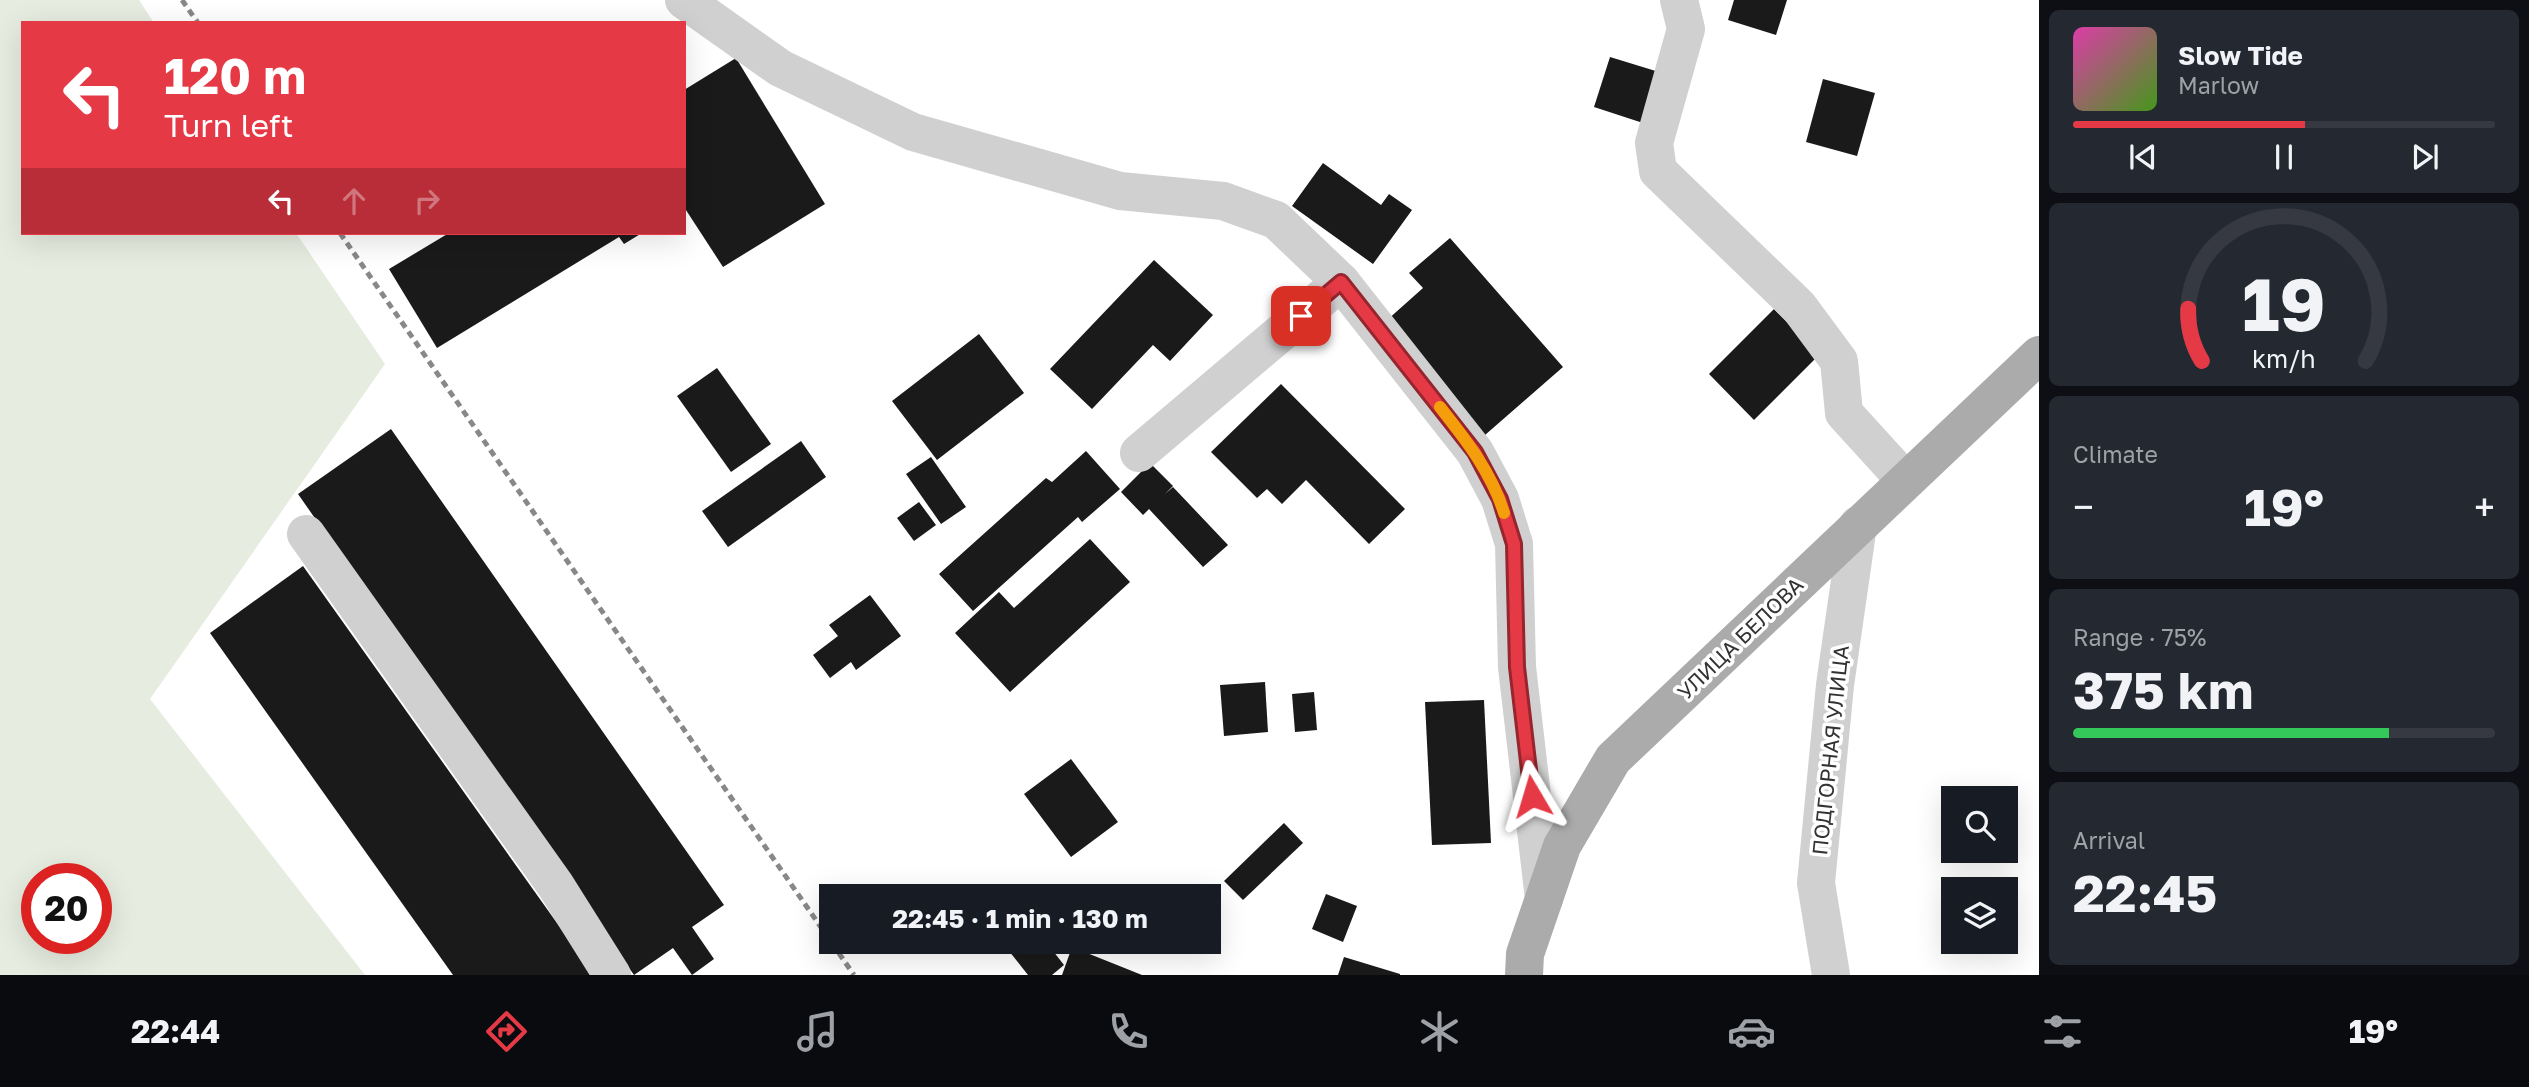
<!DOCTYPE html>
<html lang="en">
<head>
<meta charset="utf-8">
<style>
	:root { --surface:#171b24; --page:#242831; --text:#f1f3f6; --muted:#9ea1a6; --line:#363941; --accent:#e63946 }
	body { margin:0; font-family:"Golos Text",sans-serif; background:var(--page); color:var(--text); height:100vh; display:flex; flex-direction:column; font-size:26px; white-space:nowrap }
	* { box-sizing:border-box; margin:0 }
	p { font-size:23px; color:var(--muted) }
	.icon { flex:none; width:38px; height:38px; fill:none; stroke:currentColor; stroke-width:2; stroke-linecap:round; stroke-linejoin:round }
	.map { position:relative; flex:1; overflow:hidden }
	.panel { display:flex; flex-direction:column; gap:10px; padding:10px; background:#0d0f14; width:490px }
	.panel>* { flex:none }
	.guide { position:absolute; left:21px; top:21px; width:665px; height:214px; border-radius:0px; box-shadow:0 7px 28px #0002; background:#e63946; color:#fff; overflow:hidden }
	.fabs { position:absolute; left:1941px; top:786px; display:grid; gap:14px }
	.fabs a { display:grid; place-items:center; width:77px; height:77px; border-radius:0px; background:var(--surface); box-shadow:0 7px 28px #0002; font-size:35px }
	.speed { position:absolute; left:21px; top:863px; display:flex; gap:14px; font-size:35px; font-weight:700; text-align:center }
	.speed>* { display:grid; place-content:center; width:91px; height:91px; border-radius:50%; background:var(--surface); box-shadow:0 7px 28px #0002; line-height:1 }
	.speed .limit { border:10px solid #d22; background:#fff; color:#111 }
	.pin { position:absolute; display:grid; place-items:center; width:60px; height:60px; color:#fff; margin:-30px; border-radius:14px; box-shadow:0 4px 10px #0006 }
	.me { position:absolute; width:77px; margin:-38px; rotate:353deg; stroke-linejoin:round; filter:drop-shadow(0 0 5px #0008) }
	.turn { display:flex; align-items:center; gap:24px; height:147px; padding:0 28px; font-size:32px }
	.turn .icon { width:91px; height:91px; stroke-width:2.5 }
	.turn b { display:block; font-size:49px; line-height:60px }
	.lanes { display:flex; align-items:center; height:66px; padding:0 28px; background:#0003; justify-content:center; gap:35px; direction:ltr }
	.lanes .off { opacity:.35 }
	.big { font-size:52px; font-weight:700; line-height:1.1 }
	.panel .widget { flex:1; display:flex; flex-direction:column; justify-content:center; gap:10px; min-width:0; padding:0 24px; border-radius:10px; background:var(--page) }
	.panel .dial { align-items:center; gap:0 }
	.dial svg { height:182px; overflow:visible; fill:none; stroke:var(--line); stroke-width:7; stroke-linecap:round; text-anchor:middle }
	.dial text { fill:var(--text); stroke:none }
	.song { display:flex; align-items:center; gap:21px }
	.cover { width:84px; height:84px; border-radius:10px; background:linear-gradient(135deg,hsl(320 70% 55%),hsl(100 70% 35%)) }
	.played { height:7px; border-radius:4px; background:linear-gradient(90deg,var(--accent) 55%,var(--line) 55%) }
	.keys { display:flex; justify-content:space-around; direction:ltr }
	.heat { display:flex; justify-content:space-between; align-items:center; font-size:38px; direction:ltr }
	.charge { height:10px; border-radius:5px; background:linear-gradient(90deg,#34c759 75%,var(--line) 0) }
	.trip { position:absolute; left:819px; top:884px; width:402px; height:70px; border-radius:0px; background:var(--surface); box-shadow:0 7px 28px #0002; font-weight:700; line-height:70px; text-align:center }
	.tabs { display:flex; height:112px; justify-content:space-around; align-items:center; background:#090b0e; color:var(--muted) }
	.tabs .icon { width:49px; height:49px }
	.tabs .current { color:var(--accent) }
	.tabs b { font-size:32px; color:var(--text) }
	main { display:flex; flex:1; min-height:0 }
	.map>svg:first-child { display:block }
	.green { fill:#e6ecdf; fill-rule:evenodd }
	.building { fill:#1a1a1a }
	.lines { fill:none; stroke-linecap:round; stroke-linejoin:round }
	.minor { stroke:#d0d0d0; stroke-width:38 }
	.major { stroke:#ababab; stroke-width:38 }
	.rail { stroke:#888; stroke-width:5; stroke-dasharray:7 5; stroke-linecap:butt }
	.route-casing { stroke:#96252e; stroke-width:18 }
	.route { stroke:#e63946; stroke-width:12 }
	.slow { stroke:#f59e0b; stroke-width:12 }
	.labels { text-anchor:middle; dominant-baseline:central; stroke-width:7; stroke-linejoin:round; paint-order:stroke }
	.street-label { font-size:21px; fill:#333; stroke:#fff }
</style>
</head>
<body>
<main>
<div class="map">
<svg width="2039" height="975" viewBox="0 0 2039 975">
	<rect width="100%" height="100%" fill="#fff"/>
	<path class="green" d="M 0,0 L 139,0 L 154,23 L 23,23 L 23,233 L 296,233 L 385,364 L 150,699 L 365,975 L 0,975 ZM 37,878 L 96,878 L 96,938 L 37,938 Z"/>
	<g class="building">
		<polygon points="1734,0 1787,0 1776,35 1728,20"/>
		<polygon points="1610,57 1659,72 1643,123 1594,107"/>
		<polygon points="736,58 825,204 723,267 684,207 684,90"/>
		<polygon points="1823,79 1875,93 1857,156 1806,142"/>
		<polygon points="1323,163 1381,205 1389,194 1412,210 1373,264 1292,206"/>
		<polygon points="449,233 642,233 624,244 619,237 437,348 389,269"/>
		<polygon points="1450,238 1563,367 1485,435 1386,321 1423,288 1409,273"/>
		<polygon points="1154,260 1213,315 1170,361 1153,345 1092,409 1050,369"/>
		<polygon points="1774,309 1819,355 1754,420 1709,374"/>
		<polygon points="979,334 1024,393 937,460 892,401"/>
		<polygon points="717,368 771,444 731,472 677,396"/>
		<polygon points="1281,384 1405,509 1369,544 1306,480 1282,504 1267,489 1257,498 1211,452"/>
		<polygon points="391,429 724,905 692,927 714,959 692,975 673,948 634,975 298,494"/>
		<polygon points="801,441 826,477 728,547 702,511"/>
		<polygon points="1086,451 1120,489 1082,522 1078,517 973,611 939,574 1046,478 1052,482"/>
		<polygon points="931,457 966,507 941,524 906,474"/>
		<polygon points="1150,463 1173,486 1165,494 1173,487 1228,545 1203,567 1149,509 1143,515 1121,492"/>
		<polygon points="919,502 936,525 914,541 897,518"/>
		<polygon points="1090,539 1130,582 1010,692 955,633 999,592 1014,608"/>
		<polygon points="303,566 594,975 453,975 210,633"/>
		<polygon points="870,595 901,636 856,670 851,662 830,678 813,655 838,636 829,625"/>
		<polygon points="1265,682 1268,732 1224,736 1220,685"/>
		<polygon points="1314,692 1317,730 1295,732 1292,694"/>
		<polygon points="1484,700 1491,843 1432,845 1425,702"/>
		<polygon points="1071,759 1118,822 1071,857 1024,794"/>
		<polygon points="1284,823 1303,843 1243,900 1224,881"/>
		<polygon points="1326,894 1357,906 1343,942 1312,929"/>
		<polygon points="845,942 870,942 851,952"/>
		<polygon points="1021,942 1046,942 1064,965 1052,975 1028,975 1009,951"/>
		<polygon points="1072,947 1142,975 1062,975"/>
		<polygon points="1344,957 1400,974 1400,975 1338,975"/>
	</g>
	<g class="lines">
		<g class="minor">
			<polyline points="684,0 780,68 913,132 1120,191 1223,201 1276,220 1341,282"/>
			<polyline points="1679,0 1686,29 1654,143 1658,171 1799,307 1839,361 1844,413 1905,480"/>
			<polyline points="1139,453 1341,282 1475,452 1500,499 1514,544 1517,667 1544,899"/>
			<polyline points="306,534 556,886 612,975"/>
			<polyline points="1831,975 1816,883 1835,685 1858,525"/>
		</g>
		<polyline class="major" points="1524,975 1525,954 1562,846 1613,759 2039,355"/>
		<g class="rail">
			<polyline points="182,0 198,23"/>
			<polyline points="340,233 854,975"/>
		</g>
	</g>
	<g class="lines">
		<g class="route-casing">
			<polyline id="route" points="1301,316 1341,282 1475,452 1500,499 1514,544 1517,667 1532,796"/>
		</g>
		<use href="#route" class="route"/>
		<path class="slow" d="M 1440,407 C 1466,440 1492,473 1504,513"/>
	</g>
	<g class="labels">
		<g class="street-label">
			<text transform="translate(1740 638) rotate(-44)">УЛИЦА БЕЛОВА</text>
			<text transform="translate(1830 750) rotate(-84)">ПОДГОРНАЯ УЛИЦА</text>
		</g>
	</g>
</svg>
<div class="fabs">
<a><svg class="icon" aria-label="search" viewBox="0 0 24 24"><circle cx="10" cy="10" r="6"/><path d="M15 15l6 6"/></svg></a>
<a><svg class="icon" aria-label="layers" viewBox="0 0 24 24"><path d="M12 4l9 5-9 5-9-5zM3 14l9 5 9-5"/></svg></a>
</div>
<div class="speed"><div class="limit">20</div></div>
<div class="pin" style="left:1301px;top:316px;background:#d93025"><svg class="icon" aria-label="arrive" viewBox="0 0 24 24"><path d="M6 21V4h12l-3 4 3 4H6"/></svg></div>
<svg class="me" style="left:1532px;top:796px" viewBox="-20 -20 40 40"><path d="M0-17L14 15 0 8-14 15z" fill="#e63946" stroke="#fff" stroke-width="4"/></svg>
<div class="trip">22:45 · 1 min · 130 m</div>
<div class="guide">
<div class="turn"><svg class="icon" aria-label="left" viewBox="0 0 24 24"><path d="M17 20v-9H6M10 6l-5 5 5 5"/></svg><div><b>120 m</b>Turn left</div></div>
<div class="lanes"><svg class="icon" aria-label="left" viewBox="0 0 24 24"><path d="M17 20v-9H6M10 6l-5 5 5 5"/></svg><svg class="icon off" aria-label="ahead" viewBox="0 0 24 24"><path d="M12 20V5M6 11l6-6 6 6"/></svg><svg class="icon off" aria-label="right" viewBox="0 0 24 24"><path d="M7 20v-9h11M14 6l5 5-5 5"/></svg></div>
</div>
</div>
<section class="panel">
<div class="widget">
<div class="song"><i class="cover"></i><div><b>Slow Tide</b><p>Marlow</p></div></div>
<div class="played"></div>
<div class="keys"><svg class="icon" aria-label="previous" viewBox="0 0 24 24"><path d="M18 5L8 12l10 7zM5 5v14"/></svg><svg class="icon" aria-label="pause" viewBox="0 0 24 24"><path d="M8 5v14M16 5v14"/></svg><svg class="icon" aria-label="next" viewBox="0 0 24 24"><path d="M6 5l10 7-10 7zM19 5v14"/></svg></div>
</div>
<div class="widget dial"><svg viewBox="0 0 100 80">
<path d="M14 69A42 42 0 1 1 86 69"/>
<path d="M14 69A42 42 0 0 1 8 46" stroke="#e63946"/>
<text x="50" y="56" font-size="32" font-weight="700">19</text>
<text x="50" y="72" font-size="11">km/h</text>
</svg></div>
<div class="widget"><p>Climate</p>
<div class="heat"><a>−</a><b class="big">19°</b><a>+</a></div>
</div>
<div class="widget"><p>Range · 75%</p><b class="big">375 km</b><div class="charge"></div></div>
<div class="widget"><p>Arrival</p><b class="big">22:45</b></div>
</section>
</main>
<nav class="tabs">
<b>22:44</b>
<svg class="icon current" aria-label="directions" viewBox="0 0 24 24"><path d="M12 3l9 9-9 9-9-9zM9 14v-3h6M13 9l2 2-2 2"/></svg>
<svg class="icon" aria-label="music" viewBox="0 0 24 24"><path d="M9 18V5l10-2v13"/><circle cx="6" cy="18" r="3"/><circle cx="16" cy="16" r="3"/></svg>
<svg class="icon" aria-label="phone" viewBox="0 0 24 24"><path d="M5 4h4l2 5-3 2q2 4 5 5l2-3 5 2v4C11 20 4 13 5 4z"/></svg>
<svg class="icon" aria-label="climate" viewBox="0 0 24 24"><path d="M12 3v18M4 7l16 10M4 17L20 7"/></svg>
<svg class="icon" aria-label="car" viewBox="0 0 24 24"><path d="M5 17H2v-5l4-1 3-4h7l3 4 3 1v5h-3M9 17h6M6 11h13"/><circle cx="7" cy="17" r="2"/><circle cx="17" cy="17" r="2"/></svg>
<svg class="icon" aria-label="filters" viewBox="0 0 24 24"><path d="M4 7h16M4 17h16"/><circle cx="9" cy="7" r="2"/><circle cx="15" cy="17" r="2"/></svg>
<b>19°</b>
</nav>
</body>
</html>
